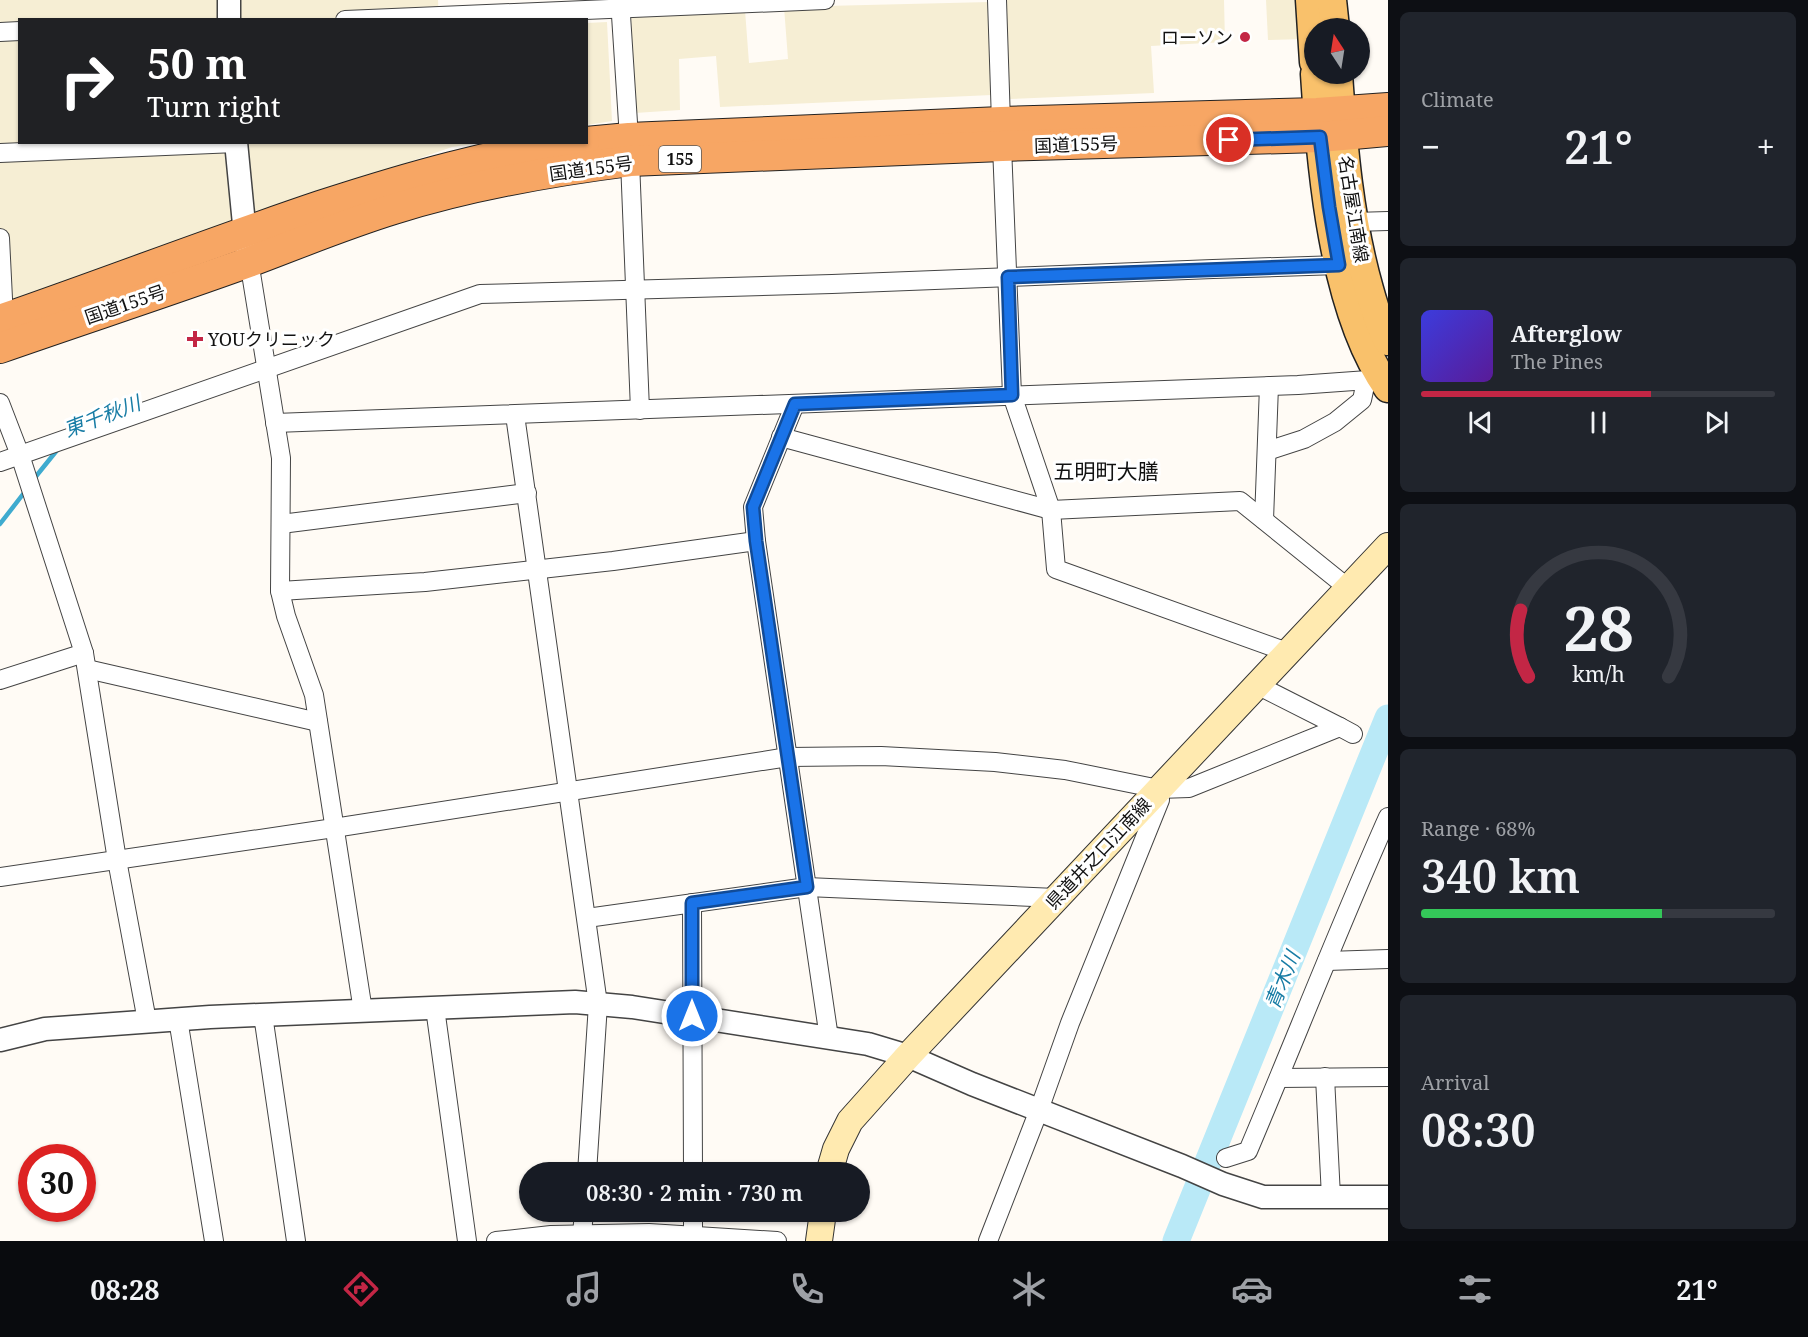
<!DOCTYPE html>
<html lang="en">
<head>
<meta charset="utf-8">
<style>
	:root { --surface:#171b24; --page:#20242c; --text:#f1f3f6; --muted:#9ea1a6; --line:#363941; --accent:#c32645 }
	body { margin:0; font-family:"Noto Serif","Noto Sans JP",serif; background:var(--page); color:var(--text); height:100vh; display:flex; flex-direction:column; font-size:22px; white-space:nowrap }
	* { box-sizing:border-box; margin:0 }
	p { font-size:20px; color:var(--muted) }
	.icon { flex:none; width:33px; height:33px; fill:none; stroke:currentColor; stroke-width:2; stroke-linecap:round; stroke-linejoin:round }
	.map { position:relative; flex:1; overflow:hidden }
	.panel { display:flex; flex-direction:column; gap:12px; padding:12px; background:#0d0f14; width:420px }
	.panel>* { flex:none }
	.guide { position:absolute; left:18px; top:18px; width:570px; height:126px; border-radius:0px; box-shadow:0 2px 4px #0004; background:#202124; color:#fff; overflow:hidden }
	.needle { width:39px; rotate:348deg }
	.tools { position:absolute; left:1304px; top:18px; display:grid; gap:12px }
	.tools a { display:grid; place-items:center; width:66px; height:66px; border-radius:50%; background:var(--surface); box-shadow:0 2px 4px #0004; font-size:30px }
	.speed { position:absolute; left:18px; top:1144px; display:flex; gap:12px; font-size:30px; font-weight:700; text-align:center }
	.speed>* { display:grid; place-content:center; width:78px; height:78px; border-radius:50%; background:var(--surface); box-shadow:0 2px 4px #0004; line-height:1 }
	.speed .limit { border:9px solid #d22; background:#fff; color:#111 }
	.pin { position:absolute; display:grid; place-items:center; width:51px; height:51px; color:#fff; margin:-26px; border:3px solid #fff; border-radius:50%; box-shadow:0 2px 6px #0007 }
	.me { position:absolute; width:66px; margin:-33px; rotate:0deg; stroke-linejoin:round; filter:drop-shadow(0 0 4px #0008) }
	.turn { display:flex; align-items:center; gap:21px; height:126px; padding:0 30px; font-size:27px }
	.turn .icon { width:78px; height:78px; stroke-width:2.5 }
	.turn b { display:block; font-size:42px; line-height:51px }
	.big { font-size:45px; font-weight:600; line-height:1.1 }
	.panel .widget { flex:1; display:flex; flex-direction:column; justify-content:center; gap:9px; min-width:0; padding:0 21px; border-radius:9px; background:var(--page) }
	.panel .dial { align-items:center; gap:0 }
	.dial svg { height:156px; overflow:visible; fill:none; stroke:var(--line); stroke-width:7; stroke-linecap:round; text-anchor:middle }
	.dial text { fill:var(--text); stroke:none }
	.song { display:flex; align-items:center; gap:18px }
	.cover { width:72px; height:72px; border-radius:9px; background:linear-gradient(135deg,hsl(240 70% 55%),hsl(270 70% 35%)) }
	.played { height:6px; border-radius:3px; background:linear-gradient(90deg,var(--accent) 65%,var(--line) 65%) }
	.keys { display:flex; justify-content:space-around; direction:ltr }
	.heat { display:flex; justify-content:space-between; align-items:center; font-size:33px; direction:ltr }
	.charge { height:9px; border-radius:4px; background:linear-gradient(90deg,#34c759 68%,var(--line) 0) }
	.trip { position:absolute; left:519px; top:1162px; width:351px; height:60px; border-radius:30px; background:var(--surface); box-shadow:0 2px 4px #0004; font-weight:600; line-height:60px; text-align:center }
	.tab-bar { display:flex; height:96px; justify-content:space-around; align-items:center; background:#090b0e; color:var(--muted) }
	.tab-bar .icon { width:42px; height:42px }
	.tab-bar .selected { color:var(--accent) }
	.tab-bar b { font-size:27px; color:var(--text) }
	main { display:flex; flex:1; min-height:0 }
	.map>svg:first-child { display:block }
	.farmland { fill:#f6eed4 }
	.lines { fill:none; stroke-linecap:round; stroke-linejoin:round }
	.stream { stroke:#3fabcf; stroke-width:4.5 }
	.river { stroke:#b9e9f7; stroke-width:27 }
	.minor-casing { stroke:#444; stroke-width:20 }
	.tertiary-casing { stroke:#444; stroke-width:25 }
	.secondary-casing { stroke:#333; stroke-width:28 }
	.primary-casing { stroke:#222; stroke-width:31 }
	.trunk-casing { stroke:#222; stroke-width:32 }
	.minor { stroke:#fff; stroke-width:18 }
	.tertiary { stroke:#fff; stroke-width:22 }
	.secondary { stroke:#ffeab0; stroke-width:26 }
	.primary { stroke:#f9c16b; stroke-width:28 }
	.trunk { stroke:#f7a664; stroke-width:30 }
	.route-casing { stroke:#114b97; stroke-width:15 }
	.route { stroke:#1a73e8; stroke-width:10 }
	.poi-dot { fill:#c32645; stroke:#fff; stroke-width:2 }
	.labels { text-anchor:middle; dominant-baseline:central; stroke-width:6; stroke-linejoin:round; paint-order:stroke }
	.shield { fill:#fff; stroke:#585858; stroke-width:1.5 }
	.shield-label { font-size:16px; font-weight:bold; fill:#111 }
	.poi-label { font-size:18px; fill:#111; stroke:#fff; text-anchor:end }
	.street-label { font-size:18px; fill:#111; stroke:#fff }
	.water-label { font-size:20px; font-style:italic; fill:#177ca5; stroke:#fff }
	.quarter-label { font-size:21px; fill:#111; stroke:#fff }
</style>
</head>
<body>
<main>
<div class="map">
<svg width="1388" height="1241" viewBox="0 0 1388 1241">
	<rect width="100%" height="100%" fill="#fffbf5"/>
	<g class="farmland">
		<polygon points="0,0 438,0 439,20 20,20 20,142 480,143 452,147 0,305"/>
		<polygon points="1006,0 1224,0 1225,42 1151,46 1154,93 1009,99"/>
		<polygon points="1266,0 1301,0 1304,39 1268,40"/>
		<polygon points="990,2 992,95 720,107 716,56 679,59 680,110 635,113 631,13 745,10 749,63 788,59 784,7"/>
		<polygon points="607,22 612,121 587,125 587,23"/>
	</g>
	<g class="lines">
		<g class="stream">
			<polyline points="33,480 58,449"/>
			<polyline points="0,524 27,489"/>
		</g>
		<polyline class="river" points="1176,1241 1388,718"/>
		<g class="minor-casing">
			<g id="minor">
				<polyline points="620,0 629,138"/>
				<polyline points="997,0 1001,122"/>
				<polyline points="345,20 825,0"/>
				<polyline points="0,32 20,31"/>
				<polyline points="1002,146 1012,395 1051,510 1056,569 1287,652"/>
				<polyline points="0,153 236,143"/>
				<polyline points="630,161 640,410"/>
				<polyline points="1354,222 1388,221"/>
				<polyline points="0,238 4,319"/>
				<polyline points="249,261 281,458 280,591 286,616 314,695 363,1011"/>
				<polyline points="0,403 20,455 84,653 117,860 147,1021"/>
				<polyline points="795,404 753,507 756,541 829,1038"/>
				<polyline points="515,415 598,1004 587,1173"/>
				<polyline points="275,423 1298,385 1382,379"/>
				<polyline points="781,437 1051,510 1240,501 1348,588"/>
				<polyline points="1267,451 1304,439 1335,422 1362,400 1366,381"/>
				<polyline points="0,462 480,294 832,284 1213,269 1339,265"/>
				<polyline points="1264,520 1269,386"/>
				<polyline points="281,524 527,493"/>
				<polyline points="280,591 425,582 613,561 756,541"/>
				<polyline points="87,669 318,722"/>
				<polyline points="0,680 84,653"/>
				<polyline points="1257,685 1340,727"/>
				<polyline points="0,877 334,828 788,757 881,756 995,762 1065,770 1159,789 1189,788 1340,727 1353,734"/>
				<polyline points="692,903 693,1173"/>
				<polyline points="587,918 807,887 1056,898"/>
				<polyline points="1327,961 1388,959"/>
				<polyline points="435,1008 467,1241"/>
				<polyline points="263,1015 296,1241"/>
				<polyline points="178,1019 214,1241"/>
				<polyline points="1325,1077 1331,1197"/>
				<polyline points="1279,1078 1388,1077"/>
				<path d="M 1226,1158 L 1248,1151 C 1295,1040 1339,927 1388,817"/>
				<polyline points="693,1212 693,1236"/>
				<polyline points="582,1234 584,1212"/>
				<polyline points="496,1241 551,1235 649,1233 777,1241"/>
				<polyline points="988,1241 1039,1110 1070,1023 1160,800 1159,789"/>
			</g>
		</g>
		<g class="tertiary-casing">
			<g id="tertiary">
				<polyline points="229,0 229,20"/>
				<polyline points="236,142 246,245"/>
				<polyline points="0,1040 45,1029 210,1017 575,1002 632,1007 868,1044 908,1056 972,1084 1182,1166 1223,1184 1263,1197 1388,1197"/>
			</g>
		</g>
		<g class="secondary-casing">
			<g id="secondary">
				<polyline points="829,1173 836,1149 850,1121 908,1056 1388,546"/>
				<polyline points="819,1241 823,1212"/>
			</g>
		</g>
		<g class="primary-casing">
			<g id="primary">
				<polyline points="1310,0 1314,62"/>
				<polyline points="1332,0 1335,28"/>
				<path d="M 1315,74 C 1321,167 1333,311 1388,388"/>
				<path d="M 1338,74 C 1343,146 1349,219 1369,289 C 1374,307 1379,324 1388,341"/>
			</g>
		</g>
		<g class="trunk-casing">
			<g id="trunk">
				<polyline points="586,142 629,138 1001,122 1317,113 1388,108"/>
				<path d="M 0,320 C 107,283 213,242 320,206 C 406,178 494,152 584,142"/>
				<path d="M 0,348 C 83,319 166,292 249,262 C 297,244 345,224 394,209 C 470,185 551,171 630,161 L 1002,146 L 1320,137 L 1388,131"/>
			</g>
		</g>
		<use href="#minor" class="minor"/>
		<use href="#tertiary" class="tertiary"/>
		<use href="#secondary" class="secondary"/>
		<use href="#primary" class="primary"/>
		<use href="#trunk" class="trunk"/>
	</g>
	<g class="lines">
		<g class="route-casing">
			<polyline id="route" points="692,1016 692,903 807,887 756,541 753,507 795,404 1012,395 1008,277 1339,265 1329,207 1320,137 1229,140"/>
		</g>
		<use href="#route" class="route"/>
	</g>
	<g class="poi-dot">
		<circle cx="1245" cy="37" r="6"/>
		<path d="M192 330h6v6h6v6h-6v6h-6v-6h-6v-6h6z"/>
	</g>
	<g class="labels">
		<rect class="shield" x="659" y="146" width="42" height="26" rx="4.5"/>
		<g class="shield-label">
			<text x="680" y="159">155</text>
		</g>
		<g class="poi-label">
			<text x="1233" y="37">ローソン</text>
			<text x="208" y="339" text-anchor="start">YOUクリニック</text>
		</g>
		<g class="street-label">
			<text transform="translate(1076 144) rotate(-2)">国道155号</text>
			<text transform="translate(591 168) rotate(-8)">国道155号</text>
			<text transform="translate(1354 209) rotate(81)">名古屋江南線</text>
			<text transform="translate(125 304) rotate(-19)">国道155号</text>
			<text transform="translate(1098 853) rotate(-47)">県道井之口江南線</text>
		</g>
		<g class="water-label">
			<text transform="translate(102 416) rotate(-21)">東千秋川</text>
			<text transform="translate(1282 980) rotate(-68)">青木川</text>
		</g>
		<g class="quarter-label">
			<text x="1106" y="471">五明町大膳</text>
		</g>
	</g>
</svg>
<div class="tools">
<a><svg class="needle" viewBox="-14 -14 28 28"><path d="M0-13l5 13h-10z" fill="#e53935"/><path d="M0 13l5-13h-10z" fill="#9ea1a6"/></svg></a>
</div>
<div class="speed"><div class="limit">30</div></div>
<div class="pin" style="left:1229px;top:140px;background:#d93025"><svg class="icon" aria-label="arrive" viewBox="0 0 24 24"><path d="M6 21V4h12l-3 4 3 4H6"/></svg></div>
<svg class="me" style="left:692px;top:1016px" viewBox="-20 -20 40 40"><circle r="17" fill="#1a73e8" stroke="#fff" stroke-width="3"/><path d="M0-11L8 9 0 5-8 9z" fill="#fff"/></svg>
<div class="trip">08:30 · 2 min · 730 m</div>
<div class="guide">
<div class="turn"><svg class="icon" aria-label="right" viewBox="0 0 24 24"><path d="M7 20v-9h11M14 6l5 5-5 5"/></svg><div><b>50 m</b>Turn right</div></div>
</div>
</div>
<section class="panel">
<div class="widget"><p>Climate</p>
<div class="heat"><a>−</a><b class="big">21°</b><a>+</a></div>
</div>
<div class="widget">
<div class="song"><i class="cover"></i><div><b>Afterglow</b><p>The Pines</p></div></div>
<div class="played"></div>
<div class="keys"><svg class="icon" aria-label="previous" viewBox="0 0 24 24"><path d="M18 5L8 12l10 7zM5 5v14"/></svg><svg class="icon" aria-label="pause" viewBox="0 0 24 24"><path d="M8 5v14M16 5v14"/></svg><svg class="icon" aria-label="next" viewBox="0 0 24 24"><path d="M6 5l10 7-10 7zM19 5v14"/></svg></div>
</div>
<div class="widget dial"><svg viewBox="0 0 100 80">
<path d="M14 69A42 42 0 1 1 86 69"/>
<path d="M14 69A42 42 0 0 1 10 35" stroke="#c32645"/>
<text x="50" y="56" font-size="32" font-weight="700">28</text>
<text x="50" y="72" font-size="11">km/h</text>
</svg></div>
<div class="widget"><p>Range · 68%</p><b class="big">340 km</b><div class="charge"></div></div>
<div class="widget"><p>Arrival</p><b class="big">08:30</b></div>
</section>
</main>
<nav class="tab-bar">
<b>08:28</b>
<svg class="icon selected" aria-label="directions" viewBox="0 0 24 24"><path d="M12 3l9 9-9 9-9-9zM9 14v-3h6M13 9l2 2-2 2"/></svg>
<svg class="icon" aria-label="music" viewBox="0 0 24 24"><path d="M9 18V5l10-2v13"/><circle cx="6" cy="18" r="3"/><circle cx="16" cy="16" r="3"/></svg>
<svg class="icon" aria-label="phone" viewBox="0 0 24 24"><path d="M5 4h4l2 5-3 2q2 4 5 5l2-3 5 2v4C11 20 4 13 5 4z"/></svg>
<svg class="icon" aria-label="climate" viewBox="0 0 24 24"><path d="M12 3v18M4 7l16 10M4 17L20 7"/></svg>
<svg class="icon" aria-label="car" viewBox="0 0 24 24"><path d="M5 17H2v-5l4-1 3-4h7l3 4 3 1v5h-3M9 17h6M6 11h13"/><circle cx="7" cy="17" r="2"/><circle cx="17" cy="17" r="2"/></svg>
<svg class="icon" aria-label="filters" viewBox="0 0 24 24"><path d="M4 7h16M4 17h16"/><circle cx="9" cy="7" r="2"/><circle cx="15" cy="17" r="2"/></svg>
<b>21°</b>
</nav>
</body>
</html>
